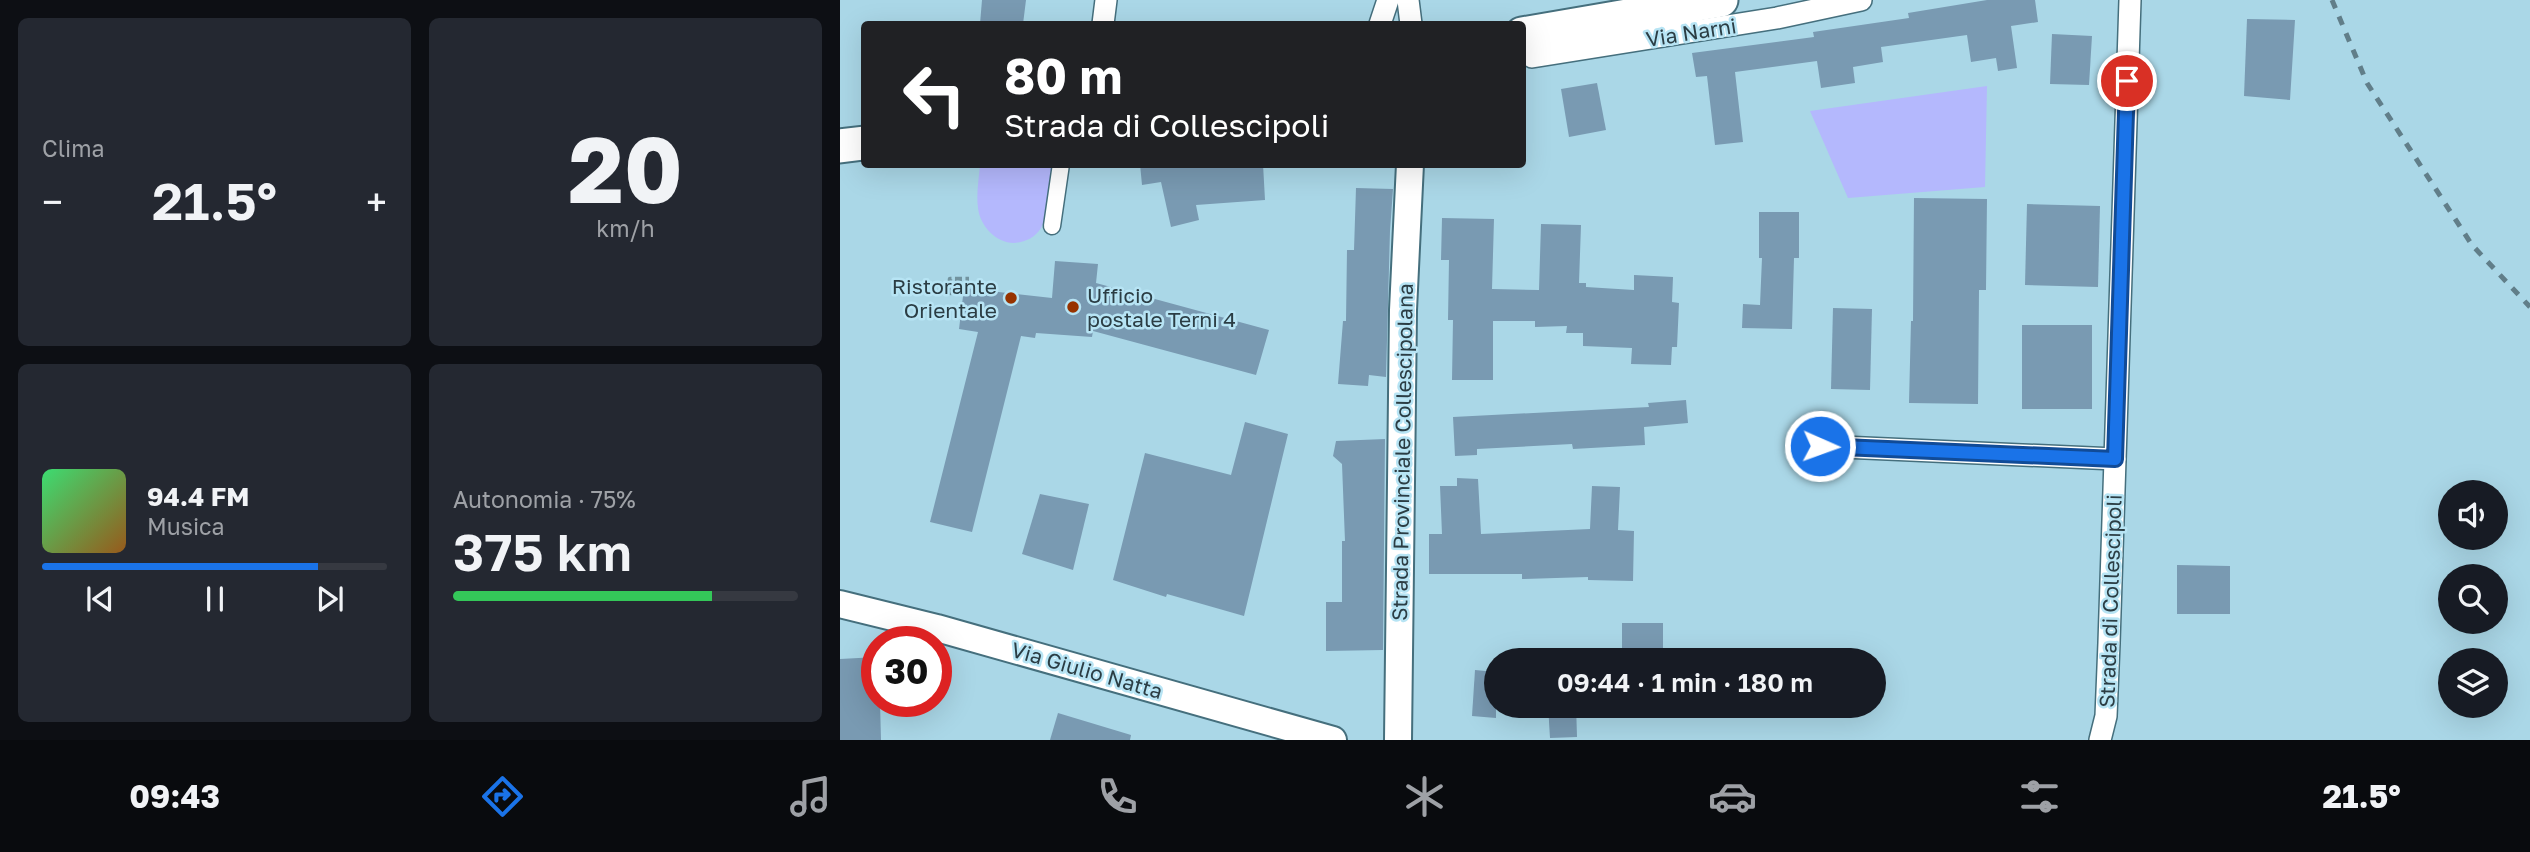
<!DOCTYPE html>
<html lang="it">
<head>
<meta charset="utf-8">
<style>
	:root { --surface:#171b24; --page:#242831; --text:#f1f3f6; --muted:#9ea1a6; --line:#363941; --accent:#1a73e8 }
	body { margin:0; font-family:"Golos Text",sans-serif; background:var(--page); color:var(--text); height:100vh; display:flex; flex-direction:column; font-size:26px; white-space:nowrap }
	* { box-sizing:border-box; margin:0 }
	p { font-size:23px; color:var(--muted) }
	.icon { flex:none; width:38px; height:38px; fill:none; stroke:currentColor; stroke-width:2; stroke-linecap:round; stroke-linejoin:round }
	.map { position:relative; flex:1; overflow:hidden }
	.details { display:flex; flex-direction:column; gap:18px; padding:18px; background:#0d0f14; width:840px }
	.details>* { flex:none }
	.guide { position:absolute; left:21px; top:21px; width:665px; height:147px; border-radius:7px; box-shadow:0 7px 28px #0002; background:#202124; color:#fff; overflow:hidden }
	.tools { position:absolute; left:1598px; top:480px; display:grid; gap:14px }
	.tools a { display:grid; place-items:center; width:70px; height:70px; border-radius:50%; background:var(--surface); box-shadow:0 7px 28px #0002; font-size:35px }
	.speed { position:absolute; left:21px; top:626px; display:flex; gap:14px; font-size:35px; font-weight:700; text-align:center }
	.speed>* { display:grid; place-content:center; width:91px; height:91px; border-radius:50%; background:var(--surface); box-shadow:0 7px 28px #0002; line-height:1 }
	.speed .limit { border:10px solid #d22; background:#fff; color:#111 }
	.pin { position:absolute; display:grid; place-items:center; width:60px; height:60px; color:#fff; margin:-30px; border:4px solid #fff; border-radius:50%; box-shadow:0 2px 7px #0007 }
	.me { position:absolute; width:77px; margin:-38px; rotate:92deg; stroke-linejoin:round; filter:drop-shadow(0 0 5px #0008) }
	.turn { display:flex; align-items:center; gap:24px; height:147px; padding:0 28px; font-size:32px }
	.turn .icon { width:91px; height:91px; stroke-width:2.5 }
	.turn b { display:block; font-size:49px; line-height:60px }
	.big { font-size:52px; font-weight:600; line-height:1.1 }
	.details .tile { flex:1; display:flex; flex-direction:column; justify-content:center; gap:10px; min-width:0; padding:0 24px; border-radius:10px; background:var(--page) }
	.details .dial { align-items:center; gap:0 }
	.dial b { font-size:91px; line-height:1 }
	.song { display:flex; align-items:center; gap:21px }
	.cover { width:84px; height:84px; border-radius:10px; background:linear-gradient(135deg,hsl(140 70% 55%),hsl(30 70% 35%)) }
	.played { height:7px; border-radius:4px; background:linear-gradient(90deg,var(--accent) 80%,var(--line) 80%) }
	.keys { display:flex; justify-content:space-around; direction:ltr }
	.heat { display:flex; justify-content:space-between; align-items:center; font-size:38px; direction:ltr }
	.charge { height:10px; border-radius:5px; background:linear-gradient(90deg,#34c759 75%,var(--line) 0) }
	.details .tiles { flex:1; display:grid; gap:18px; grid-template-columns:repeat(2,1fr) }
	.trip { position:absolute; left:644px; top:648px; width:402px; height:70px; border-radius:35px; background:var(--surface); box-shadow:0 7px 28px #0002; font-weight:600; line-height:70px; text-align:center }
	.tabs { display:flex; height:112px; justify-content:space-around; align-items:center; background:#090b0e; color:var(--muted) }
	.tabs .icon { width:49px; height:49px }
	.tabs .selected { color:var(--accent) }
	.tabs b { font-size:32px; color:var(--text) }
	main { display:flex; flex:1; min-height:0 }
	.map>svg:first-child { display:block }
	.green { fill:#b4b8fd }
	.building { fill:#799ab2 }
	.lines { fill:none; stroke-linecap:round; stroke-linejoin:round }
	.pedestrian-casing { stroke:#456f7d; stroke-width:19 }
	.minor-casing { stroke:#456f7d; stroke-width:24 }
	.tertiary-casing { stroke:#456f7d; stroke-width:30 }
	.primary-casing { stroke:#456f7d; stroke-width:37 }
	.path { stroke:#72939f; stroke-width:4.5; stroke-dasharray:7 3.5; stroke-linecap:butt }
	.pedestrian { stroke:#fff; stroke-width:16 }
	.minor { stroke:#fff; stroke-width:21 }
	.tertiary { stroke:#fff; stroke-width:26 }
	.primary { stroke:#fff; stroke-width:33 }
	.rail { stroke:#617e89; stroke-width:5; stroke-dasharray:9 9; stroke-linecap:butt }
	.route-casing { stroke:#114b97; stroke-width:18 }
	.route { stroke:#1a73e8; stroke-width:12 }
	.poi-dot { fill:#973300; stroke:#b7e4f4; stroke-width:2.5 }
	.labels { text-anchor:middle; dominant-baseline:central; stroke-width:5; stroke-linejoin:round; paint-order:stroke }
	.street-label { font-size:21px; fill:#2b3d44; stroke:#b7e4f4 }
	.poi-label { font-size:21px; fill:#2b3d44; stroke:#b7e4f4; text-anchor:end }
</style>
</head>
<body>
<main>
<section class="details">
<div class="tiles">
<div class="tile"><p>Clima</p>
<div class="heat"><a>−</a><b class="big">21.5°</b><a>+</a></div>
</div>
<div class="tile dial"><b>20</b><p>km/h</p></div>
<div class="tile">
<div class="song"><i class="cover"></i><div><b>94.4 FM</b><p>Musica</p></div></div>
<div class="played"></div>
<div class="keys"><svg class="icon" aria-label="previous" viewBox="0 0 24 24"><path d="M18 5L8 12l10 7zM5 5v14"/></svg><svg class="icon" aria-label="pause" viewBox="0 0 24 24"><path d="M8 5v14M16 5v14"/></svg><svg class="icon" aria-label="next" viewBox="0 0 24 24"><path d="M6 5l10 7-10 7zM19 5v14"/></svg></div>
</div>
<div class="tile"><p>Autonomia · 75%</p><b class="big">375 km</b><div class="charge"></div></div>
</div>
</section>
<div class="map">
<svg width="1690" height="740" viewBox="0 0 1690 740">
	<rect width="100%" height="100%" fill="#aad7e7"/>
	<g class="green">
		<polygon points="1147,86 1145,187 1008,198 970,111"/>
		<path d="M 140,165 L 214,165 C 211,185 211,210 201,228 C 195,238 185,242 174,243 C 156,243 140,226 138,208 C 136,194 139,178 140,165 Z"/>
	</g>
	<g class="building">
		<polygon points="142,0 186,0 183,24 140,24"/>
		<polygon points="1147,0 1195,0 1198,22 1171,26 1177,68 1158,71 1156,58 1131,62 1127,35 1041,47 1043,62 1013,67 1015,83 981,88 977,61 895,72 903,142 875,145 867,76 856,77 852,53 974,37 973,32 1069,18 1068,13"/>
		<polygon points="1407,19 1455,20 1450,100 1404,96"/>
		<polygon points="1212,34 1252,36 1249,85 1210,84"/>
		<polygon points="757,83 766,130 729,137 721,89"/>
		<polygon points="300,164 423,164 425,200 356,205 359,220 331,227 321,182 302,185"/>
		<polygon points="516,188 553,189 550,231 546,377 529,375 528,386 498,384 503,321 506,321 507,250 514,250"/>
		<polygon points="1074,198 1147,199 1146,290 1139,290 1138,404 1069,403 1071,321 1073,321"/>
		<polygon points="1187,204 1260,206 1258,287 1185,285"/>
		<polygon points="919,212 959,212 959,258 954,258 952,329 902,328 903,304 920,305 922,258 919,258"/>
		<polygon points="602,218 654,219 652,289 699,290 701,224 741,225 739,283 746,283 746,287 794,290 794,275 833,277 832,302 839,303 837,347 832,347 831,365 791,364 792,348 743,346 743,333 726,333 727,326 695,327 695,321 653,321 653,380 612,380 613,320 608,320 609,260 601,260"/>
		<polygon points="215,261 258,264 256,283 429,330 416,375 253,331 252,337 196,333 195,338 181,336 132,532 90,522 138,332 119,329 124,288 212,298"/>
		<polygon points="993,308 1032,309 1030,390 991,389"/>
		<rect x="1182" y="325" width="70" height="84"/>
		<polygon points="846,400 848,423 804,427 805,445 733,449 732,444 637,449 637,455 615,456 613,417 809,407 808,403"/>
		<polygon points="405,422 448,434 404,616 327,594 326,597 273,580 305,453 391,475"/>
		<polygon points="545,439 543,650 486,651 486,602 502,602 502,541 505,541 502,464 493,456 496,441"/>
		<polygon points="617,478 638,479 641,534 750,529 752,486 780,487 778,530 794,531 793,581 748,580 748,577 682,579 682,574 589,574 589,534 602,534 600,486 617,486"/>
		<polygon points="200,494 249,504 233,570 182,554"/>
		<polygon points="1337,565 1390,566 1390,614 1337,614"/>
		<rect x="782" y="623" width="41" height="37"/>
		<polygon points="37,657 37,702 40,702 41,740 0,740 0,659"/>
		<polygon points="635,670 656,672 656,718 632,716"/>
		<polygon points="708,705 736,705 737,737 710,738"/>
		<polygon points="218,713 291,735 290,740 210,740"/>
	</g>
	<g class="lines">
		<g class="pedestrian-casing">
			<polyline id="pedestrian" points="212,226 221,164"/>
		</g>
		<g class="minor-casing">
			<g id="minor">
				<polyline points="568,0 571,24"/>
				<polyline points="263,24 266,0"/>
				<polyline points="540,24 548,0"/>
				<polyline points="682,50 692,57 937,18 1021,0"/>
				<polyline points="980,446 1275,459"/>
				<polyline points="1260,740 1266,716 1269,643 1290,0"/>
			</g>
		</g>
		<g class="tertiary-casing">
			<g id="tertiary">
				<polyline points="0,604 97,628 493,740"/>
				<polyline points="558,740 563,310 570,164"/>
			</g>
		</g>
		<g class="primary-casing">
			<g id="primary">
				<polyline points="682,34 881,0"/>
				<polyline points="0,146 24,143"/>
			</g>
		</g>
		<polyline class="path" points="109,295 110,279 129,279"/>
		<use href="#pedestrian" class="pedestrian"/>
		<use href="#minor" class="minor"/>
		<use href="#tertiary" class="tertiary"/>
		<use href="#primary" class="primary"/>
		<polyline class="rail" points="1492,0 1527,83 1632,245 1690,307"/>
	</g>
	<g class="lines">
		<g class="route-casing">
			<polyline id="route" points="980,446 1275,459 1287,81"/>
		</g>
		<use href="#route" class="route"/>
	</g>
	<g class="poi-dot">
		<circle cx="171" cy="298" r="7"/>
		<circle cx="233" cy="307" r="7"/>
	</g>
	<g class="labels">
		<g class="street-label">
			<text transform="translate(851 32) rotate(-9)">Via Narni</text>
			<text transform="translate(562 452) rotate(-89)">Strada Provinciale Collescipolana</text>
			<text transform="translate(1270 601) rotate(-88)">Strada di Collescipoli</text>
			<text transform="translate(247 670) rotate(16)">Via Giulio Natta</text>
		</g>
		<g class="poi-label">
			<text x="157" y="286">Ristorante<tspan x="157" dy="24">Orientale</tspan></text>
			<text x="247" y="295" text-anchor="start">Ufficio<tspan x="247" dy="24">postale Terni 4</tspan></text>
		</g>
	</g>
</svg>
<div class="tools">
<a><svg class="icon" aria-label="sound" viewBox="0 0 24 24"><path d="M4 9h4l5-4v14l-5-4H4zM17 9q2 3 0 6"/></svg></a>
<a><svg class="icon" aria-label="search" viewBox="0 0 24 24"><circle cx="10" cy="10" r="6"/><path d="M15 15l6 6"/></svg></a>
<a><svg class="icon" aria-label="layers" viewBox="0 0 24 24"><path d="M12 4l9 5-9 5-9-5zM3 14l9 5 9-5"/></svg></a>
</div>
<div class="speed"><div class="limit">30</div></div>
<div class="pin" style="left:1287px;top:81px;background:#d93025"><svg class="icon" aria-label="arrive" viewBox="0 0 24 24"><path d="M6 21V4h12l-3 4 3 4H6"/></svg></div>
<svg class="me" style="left:980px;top:446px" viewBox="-20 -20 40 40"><circle r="17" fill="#1a73e8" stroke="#fff" stroke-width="3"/><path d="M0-11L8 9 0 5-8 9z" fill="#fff"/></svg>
<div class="trip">09:44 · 1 min · 180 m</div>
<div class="guide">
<div class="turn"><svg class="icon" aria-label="left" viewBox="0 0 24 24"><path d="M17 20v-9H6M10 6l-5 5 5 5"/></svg><div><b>80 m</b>Strada di Collescipoli</div></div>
</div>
</div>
</main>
<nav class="tabs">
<b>09:43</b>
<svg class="icon selected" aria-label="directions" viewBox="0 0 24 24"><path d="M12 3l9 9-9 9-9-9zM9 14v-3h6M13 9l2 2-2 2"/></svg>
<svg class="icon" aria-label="music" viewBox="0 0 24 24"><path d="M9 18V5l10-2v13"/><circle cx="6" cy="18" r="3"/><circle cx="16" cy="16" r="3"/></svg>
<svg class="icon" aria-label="phone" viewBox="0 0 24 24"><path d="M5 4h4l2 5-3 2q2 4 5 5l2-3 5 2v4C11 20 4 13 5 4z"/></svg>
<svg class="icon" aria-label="climate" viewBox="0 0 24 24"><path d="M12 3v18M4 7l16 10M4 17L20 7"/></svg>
<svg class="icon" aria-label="car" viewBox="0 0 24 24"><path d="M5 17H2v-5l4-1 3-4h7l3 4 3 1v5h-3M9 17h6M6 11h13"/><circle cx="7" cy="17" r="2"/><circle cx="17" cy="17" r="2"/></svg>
<svg class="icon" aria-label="filters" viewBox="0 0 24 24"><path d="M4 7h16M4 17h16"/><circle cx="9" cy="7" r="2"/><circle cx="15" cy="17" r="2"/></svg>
<b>21.5°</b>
</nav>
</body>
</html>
